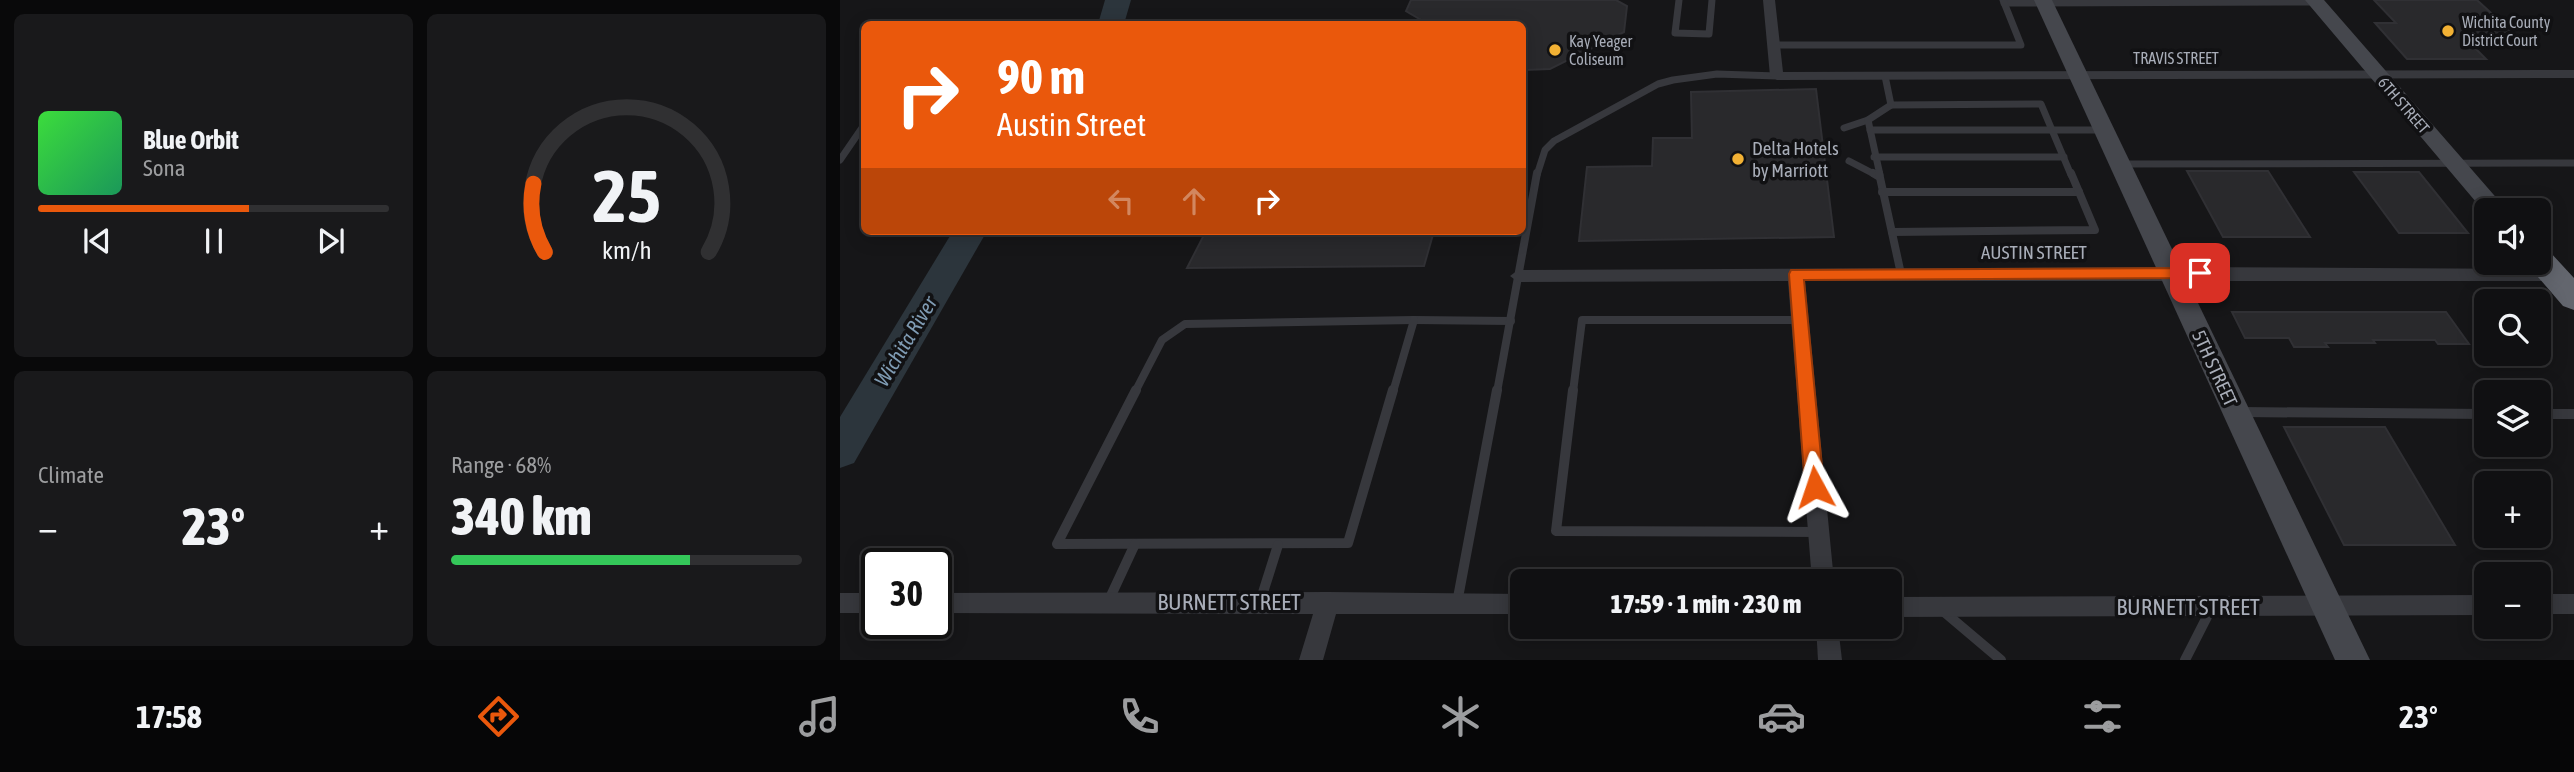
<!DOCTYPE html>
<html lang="en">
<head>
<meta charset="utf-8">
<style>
	:root { --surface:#101012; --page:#19191b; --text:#f1f3f6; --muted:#9c9d9f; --line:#303032; --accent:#ea580c }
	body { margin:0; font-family:"Asap Condensed",sans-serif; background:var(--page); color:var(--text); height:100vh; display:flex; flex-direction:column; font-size:26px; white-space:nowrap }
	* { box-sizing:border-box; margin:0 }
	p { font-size:23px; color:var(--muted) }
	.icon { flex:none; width:38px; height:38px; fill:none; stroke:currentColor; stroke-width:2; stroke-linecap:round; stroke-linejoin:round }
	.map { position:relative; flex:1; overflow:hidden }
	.drawer { display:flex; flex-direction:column; gap:14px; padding:14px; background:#09090a; width:840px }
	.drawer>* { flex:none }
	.banner { position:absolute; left:21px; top:21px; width:665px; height:214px; border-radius:10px; box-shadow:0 4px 18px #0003,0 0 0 2px var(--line); background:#ea580c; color:#fff; overflow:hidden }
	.controls { position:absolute; left:1634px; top:198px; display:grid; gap:14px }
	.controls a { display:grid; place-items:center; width:77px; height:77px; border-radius:10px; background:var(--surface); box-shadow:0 4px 18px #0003,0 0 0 2px var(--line); font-size:35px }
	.speed { position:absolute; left:21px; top:548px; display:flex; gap:14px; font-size:35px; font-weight:700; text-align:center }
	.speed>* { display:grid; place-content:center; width:91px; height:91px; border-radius:50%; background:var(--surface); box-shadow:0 4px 18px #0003,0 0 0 2px var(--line); line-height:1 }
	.speed .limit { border:4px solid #111; border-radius:10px; background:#fff; color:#111 }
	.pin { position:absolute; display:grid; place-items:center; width:60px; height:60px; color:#fff; margin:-30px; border-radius:14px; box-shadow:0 4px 10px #0006 }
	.me { position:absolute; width:77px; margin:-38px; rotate:355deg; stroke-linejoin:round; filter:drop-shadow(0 0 5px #0008) }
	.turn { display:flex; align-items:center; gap:24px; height:147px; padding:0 21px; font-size:32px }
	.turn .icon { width:91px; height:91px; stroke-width:2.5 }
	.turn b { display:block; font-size:49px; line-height:60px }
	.lanes { display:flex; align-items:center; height:66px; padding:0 21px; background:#0003; justify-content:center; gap:35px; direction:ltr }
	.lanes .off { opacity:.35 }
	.big { font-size:52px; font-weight:800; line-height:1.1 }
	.drawer .tile { flex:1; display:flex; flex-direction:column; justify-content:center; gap:10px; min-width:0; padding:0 24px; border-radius:10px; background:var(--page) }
	.drawer .dial { align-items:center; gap:0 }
	.dial svg { height:182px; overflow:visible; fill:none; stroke:var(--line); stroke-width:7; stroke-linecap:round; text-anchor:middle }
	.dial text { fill:var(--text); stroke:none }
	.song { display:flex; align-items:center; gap:21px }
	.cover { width:84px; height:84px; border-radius:10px; background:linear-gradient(135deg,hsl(120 70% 55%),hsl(150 70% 35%)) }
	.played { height:7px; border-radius:4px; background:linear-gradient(90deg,var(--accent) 60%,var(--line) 60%) }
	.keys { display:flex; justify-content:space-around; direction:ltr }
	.heat { display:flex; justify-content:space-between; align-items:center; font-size:38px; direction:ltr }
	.charge { height:10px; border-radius:5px; background:linear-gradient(90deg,#34c759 68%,var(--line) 0) }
	.drawer .tiles { flex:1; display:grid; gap:14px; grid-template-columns:repeat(2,1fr) }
	.trip { position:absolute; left:670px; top:569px; width:392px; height:70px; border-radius:10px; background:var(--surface); box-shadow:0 4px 18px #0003,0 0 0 2px var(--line); font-weight:800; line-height:70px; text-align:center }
	.menu { display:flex; height:112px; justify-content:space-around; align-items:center; background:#060607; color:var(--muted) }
	.menu .icon { width:49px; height:49px }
	.menu .current { color:var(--accent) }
	.menu b { font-size:32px; color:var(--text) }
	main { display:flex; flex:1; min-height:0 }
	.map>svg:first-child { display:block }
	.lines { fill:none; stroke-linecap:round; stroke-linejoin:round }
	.river { fill:#2c353c; fill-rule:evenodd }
	.building { fill:#29292c; stroke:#303034; stroke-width:2 }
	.lane-far2 { stroke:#37383d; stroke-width:7 }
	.lane-far1 { stroke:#37383d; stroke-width:8 }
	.lane { stroke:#37383d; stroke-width:10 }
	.street { fill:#37383d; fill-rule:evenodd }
	.secondary { fill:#45474d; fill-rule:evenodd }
	.highway { fill:#63666e; fill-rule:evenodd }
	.route { fill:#ea580c; stroke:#983908; stroke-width:2 }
	.poi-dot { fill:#f2b134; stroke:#111113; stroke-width:2.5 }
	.labels { text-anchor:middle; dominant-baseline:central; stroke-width:7; stroke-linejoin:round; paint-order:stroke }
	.far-poi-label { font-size:16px; fill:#a8adb8; stroke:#111113; text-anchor:start }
	.far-street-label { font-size:16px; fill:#a8adb8; stroke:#111113 }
	.poi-label { font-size:19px; fill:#a8adb8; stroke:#111113; text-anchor:start }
	.street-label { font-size:19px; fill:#a8adb8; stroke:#111113 }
	.water-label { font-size:21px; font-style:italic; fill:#7f9bb3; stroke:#111113 }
	.near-street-label { font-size:23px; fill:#a8adb8; stroke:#111113 }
</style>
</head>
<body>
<main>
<section class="drawer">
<div class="tiles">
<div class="tile">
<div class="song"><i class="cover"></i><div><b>Blue Orbit</b><p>Sona</p></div></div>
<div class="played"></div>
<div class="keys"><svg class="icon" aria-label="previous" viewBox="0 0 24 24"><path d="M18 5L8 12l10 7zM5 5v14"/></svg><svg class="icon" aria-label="pause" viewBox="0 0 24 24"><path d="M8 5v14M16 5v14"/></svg><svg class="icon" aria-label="next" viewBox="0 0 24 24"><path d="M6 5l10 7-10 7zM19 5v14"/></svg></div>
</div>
<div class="tile dial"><svg viewBox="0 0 100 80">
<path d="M14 69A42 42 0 1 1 86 69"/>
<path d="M14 69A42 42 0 0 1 9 39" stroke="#ea580c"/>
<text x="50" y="56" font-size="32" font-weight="700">25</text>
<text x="50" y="72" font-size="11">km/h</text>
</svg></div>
<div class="tile"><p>Climate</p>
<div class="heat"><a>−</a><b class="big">23°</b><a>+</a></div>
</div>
<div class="tile"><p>Range · 68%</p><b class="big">340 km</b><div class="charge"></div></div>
</div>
</section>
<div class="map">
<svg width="1734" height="660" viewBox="0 0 1734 660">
	<rect width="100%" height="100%" fill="#161618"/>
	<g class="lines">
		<g class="river">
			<polygon points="265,0 291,0 284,24 258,24"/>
			<polygon points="113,231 147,231 14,463 0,468 0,417"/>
		</g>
	</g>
	<g class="building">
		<polygon points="571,0 776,0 787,6 784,32 710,69 682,70 682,24 588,24 566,11"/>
		<polygon points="1534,0 1637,0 1675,35 1622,35 1646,59 1567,59 1535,23 1556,23"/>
		<polygon points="976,89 994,237 739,241 747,167 812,166 813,138 852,138 851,92"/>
		<polygon points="1347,171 1428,171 1470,237 1383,237"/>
		<polygon points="1514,172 1579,172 1628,233 1559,233"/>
		<polygon points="366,231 594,231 584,266 347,268"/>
		<polygon points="1392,312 1606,312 1629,344 1598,344 1595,340 1533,340 1535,343 1485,343 1488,347 1454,347 1449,338 1405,338"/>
		<polygon points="1444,427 1545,427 1615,545 1504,545"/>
	</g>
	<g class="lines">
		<g class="lane-far2">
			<polyline points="839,0 835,33 869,34 872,0"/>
			<polyline points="1164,3 1476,2"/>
			<polyline points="934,45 1181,45 1163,0"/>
			<polyline points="1051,105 1201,104 1231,175"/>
			<polyline points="1004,128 1028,120"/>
			<polyline points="1030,130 1263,130"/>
			<polyline points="1034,157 1224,157"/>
			<polyline points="0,160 24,125"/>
			<polyline points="1009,161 1036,175"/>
			<polyline points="1282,164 1734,163"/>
			<polyline points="697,175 705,150 714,141 818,84 833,80 877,74 937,76"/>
			<polyline points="1040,175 1028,120 1051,105 1045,76"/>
		</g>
		<g class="lane-far1">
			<polyline points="1033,173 1038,176"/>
			<polyline points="1039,173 1061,274"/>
			<polyline points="1042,192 1239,192"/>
			<polyline points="1052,232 1255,230 1231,173"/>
			<polyline points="574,320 671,321"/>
			<polyline points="295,392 322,340 345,324 574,320"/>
			<polyline points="553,392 574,320"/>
			<polyline points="657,392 697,173"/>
			<polyline points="733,392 742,320 960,320"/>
		</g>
		<g class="lane">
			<polyline points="296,390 217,544 508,543 553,390"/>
			<polyline points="733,390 716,531 978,532"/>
			<polyline points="1402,412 1647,414"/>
			<polyline points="1699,414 1734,414"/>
			<polyline points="268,602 295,544"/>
			<polyline points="420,602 438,545"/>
			<polyline points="617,603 657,390"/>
			<polyline points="1103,611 1161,660"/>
			<polyline points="1345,660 1372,607"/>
		</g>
		<g class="street">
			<polygon points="923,0 935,0 943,72 1734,70 1734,78 937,80 930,76"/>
			<polygon points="1330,267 1709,269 1717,275 1709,281 965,281 994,581 972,581 948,281 678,282 670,276 678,270"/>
			<polygon points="488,592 682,594 682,614 496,614 483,660 459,660 473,614 96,613 96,593"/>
			<rect x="0" y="593" width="37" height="20"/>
			<rect x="1699" y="594" width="35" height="20"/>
			<polygon points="1647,595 1647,615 1050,617 1050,597"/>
			<polygon points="976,626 998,626 1002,660 978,660"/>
		</g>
		<g class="secondary">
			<polygon points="1194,0 1212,0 1530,660 1495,660"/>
			<polygon points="1465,0 1484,0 1667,210 1647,210 1647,215"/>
		</g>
		<polygon class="highway" points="1699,249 1710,252 1734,278 1734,310 1723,306 1685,262 1699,262"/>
	</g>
	<polygon class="route" points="1360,268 1367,273 1360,278 964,280 984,487 981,493 975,495 968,493 965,487 949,274 951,270"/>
	<g class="poi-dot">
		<circle cx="1608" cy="31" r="7"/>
		<circle cx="715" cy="50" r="7"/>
		<circle cx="898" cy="159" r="7"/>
	</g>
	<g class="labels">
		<g class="far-poi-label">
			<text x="1622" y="22">Wichita County<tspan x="1622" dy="18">District Court</tspan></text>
			<text x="729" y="41">Kay Yeager<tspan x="729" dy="18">Coliseum</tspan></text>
		</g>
		<g class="far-street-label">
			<text x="1336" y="58">TRAVIS STREET</text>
			<text transform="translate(1564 105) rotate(49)">6TH STREET</text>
		</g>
		<g class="poi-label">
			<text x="912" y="148">Delta Hotels<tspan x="912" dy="22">by Marriott</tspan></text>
		</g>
		<g class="street-label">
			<text x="1194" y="252">AUSTIN STREET</text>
			<text transform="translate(1375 368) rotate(65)">5TH STREET</text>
		</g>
		<g class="water-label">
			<text transform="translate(65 341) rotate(-59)">Wichita River</text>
		</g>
		<g class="near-street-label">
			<text x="389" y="602">BURNETT STREET</text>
			<text x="1348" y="607">BURNETT STREET</text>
		</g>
	</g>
</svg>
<div class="controls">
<a><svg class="icon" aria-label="sound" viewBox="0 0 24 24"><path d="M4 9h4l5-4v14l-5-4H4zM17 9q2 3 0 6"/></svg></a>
<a><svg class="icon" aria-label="search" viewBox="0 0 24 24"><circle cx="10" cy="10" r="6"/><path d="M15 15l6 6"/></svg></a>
<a><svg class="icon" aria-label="layers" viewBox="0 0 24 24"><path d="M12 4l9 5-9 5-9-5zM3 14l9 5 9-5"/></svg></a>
<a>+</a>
<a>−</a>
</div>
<div class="speed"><div class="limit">30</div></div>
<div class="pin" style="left:1360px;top:273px;background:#d93025"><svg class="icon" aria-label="arrive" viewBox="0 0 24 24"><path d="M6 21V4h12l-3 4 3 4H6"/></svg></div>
<svg class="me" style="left:975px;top:487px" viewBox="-20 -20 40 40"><path d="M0-17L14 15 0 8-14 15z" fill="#ea580c" stroke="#fff" stroke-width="4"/></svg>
<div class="trip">17:59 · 1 min · 230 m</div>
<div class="banner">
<div class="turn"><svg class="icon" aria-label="right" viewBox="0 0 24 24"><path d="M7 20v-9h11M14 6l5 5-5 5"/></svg><div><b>90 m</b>Austin Street</div></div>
<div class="lanes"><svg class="icon off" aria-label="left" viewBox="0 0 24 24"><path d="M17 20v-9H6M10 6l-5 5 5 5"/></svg><svg class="icon off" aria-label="ahead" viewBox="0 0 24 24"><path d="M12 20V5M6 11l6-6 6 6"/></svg><svg class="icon" aria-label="right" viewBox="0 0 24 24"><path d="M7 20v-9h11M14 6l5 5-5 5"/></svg></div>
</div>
</div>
</main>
<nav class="menu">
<b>17:58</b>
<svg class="icon current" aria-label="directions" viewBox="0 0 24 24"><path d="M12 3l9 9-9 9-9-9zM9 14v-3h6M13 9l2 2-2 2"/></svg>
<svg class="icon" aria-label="music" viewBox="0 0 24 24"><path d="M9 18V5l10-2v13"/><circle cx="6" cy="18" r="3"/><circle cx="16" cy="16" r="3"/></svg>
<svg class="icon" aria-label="phone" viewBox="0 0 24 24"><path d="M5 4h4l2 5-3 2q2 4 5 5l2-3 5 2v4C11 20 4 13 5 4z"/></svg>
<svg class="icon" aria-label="climate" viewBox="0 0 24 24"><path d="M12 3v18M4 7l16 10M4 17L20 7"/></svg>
<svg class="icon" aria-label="car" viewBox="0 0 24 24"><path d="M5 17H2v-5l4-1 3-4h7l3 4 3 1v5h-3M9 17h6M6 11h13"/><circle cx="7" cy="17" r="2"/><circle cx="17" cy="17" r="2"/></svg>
<svg class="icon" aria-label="filters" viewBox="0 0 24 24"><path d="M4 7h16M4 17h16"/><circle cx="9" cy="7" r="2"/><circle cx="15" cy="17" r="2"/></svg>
<b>23°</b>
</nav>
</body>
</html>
